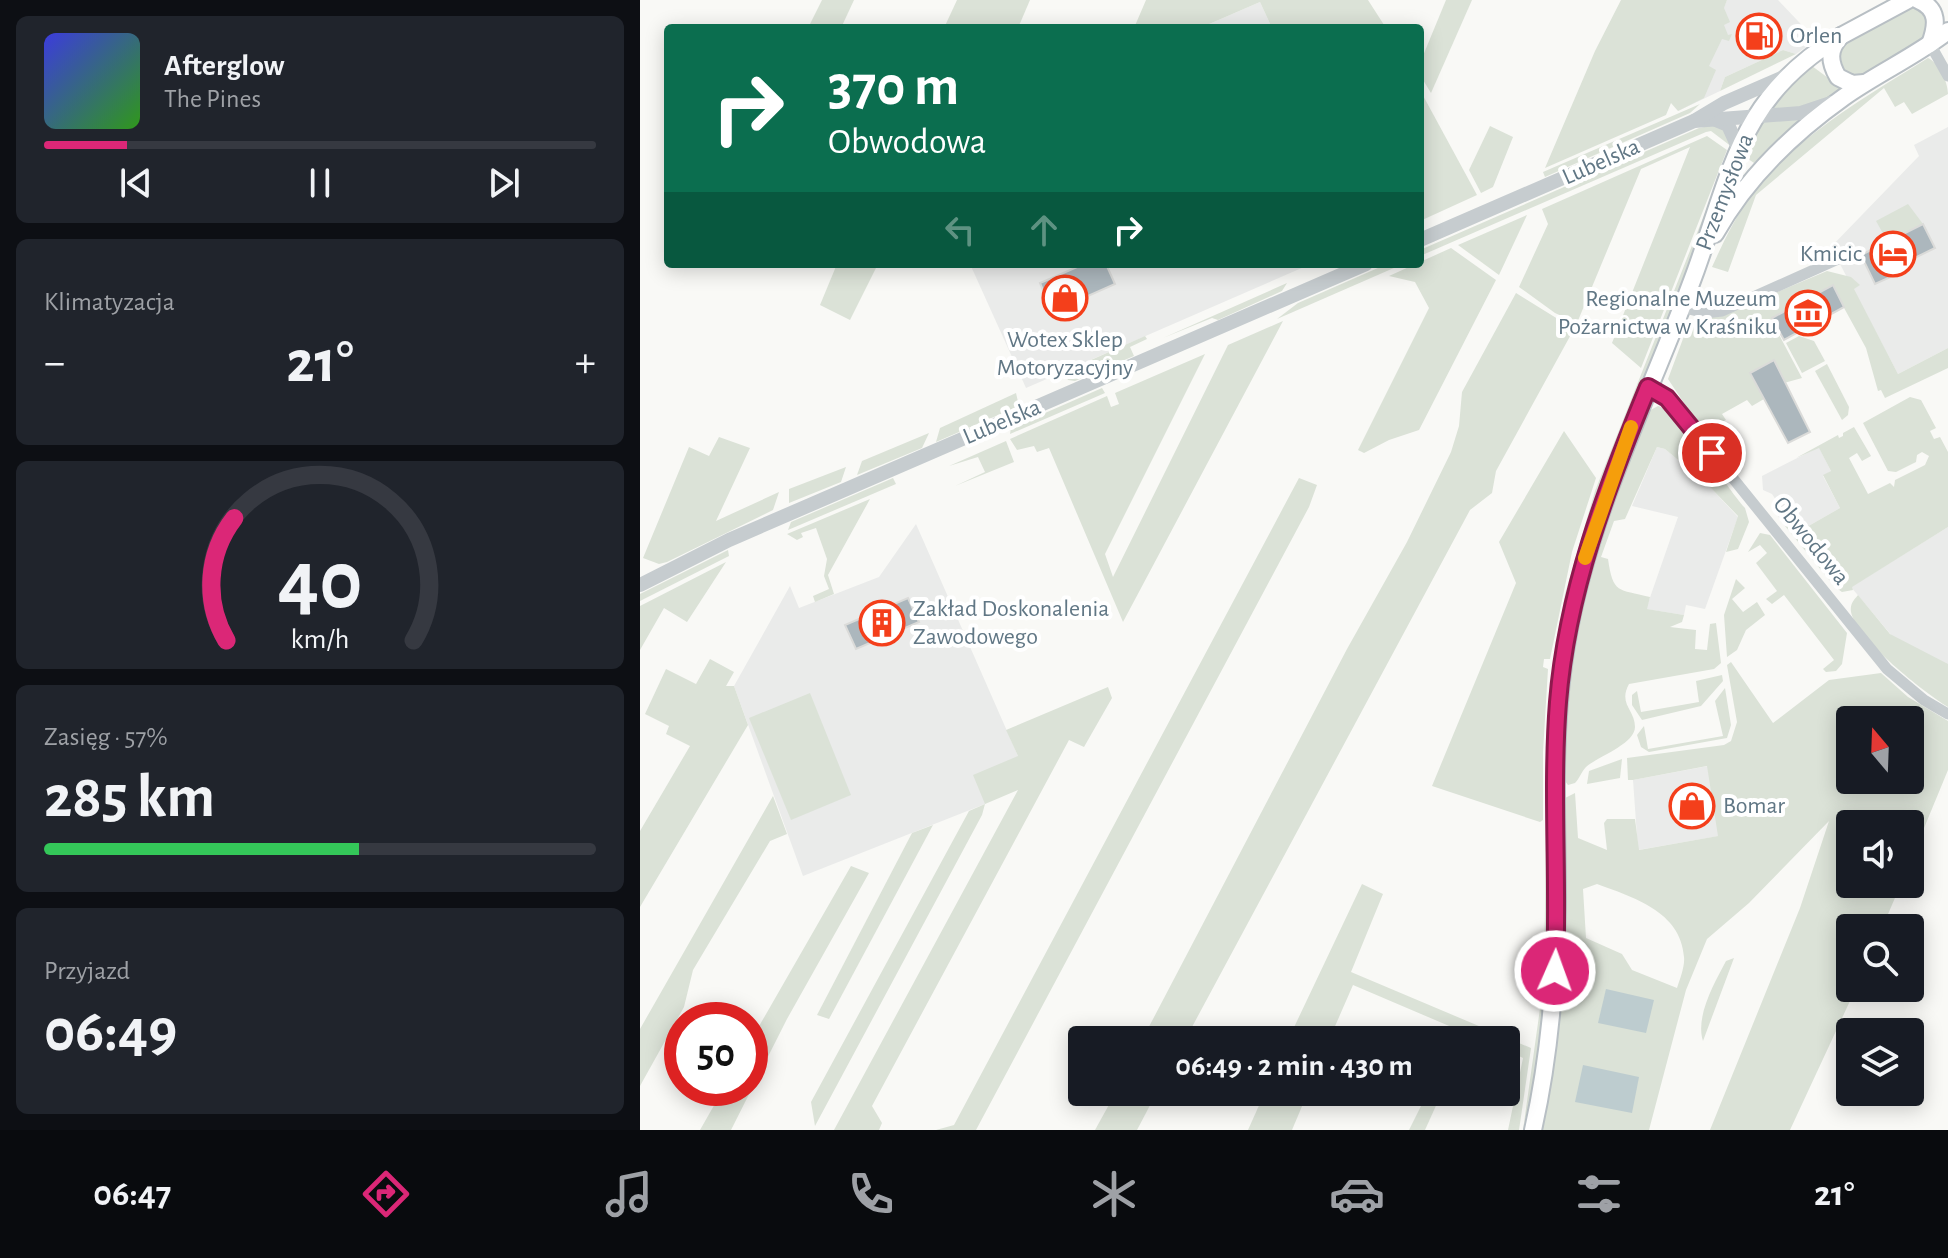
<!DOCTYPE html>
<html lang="pl">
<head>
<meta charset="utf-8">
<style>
	:root { --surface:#171b24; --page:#20242c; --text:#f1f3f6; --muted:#9ea1a6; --line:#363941; --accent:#db2777 }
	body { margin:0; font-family:"Alegreya Sans",sans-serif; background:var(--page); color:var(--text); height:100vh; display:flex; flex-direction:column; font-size:30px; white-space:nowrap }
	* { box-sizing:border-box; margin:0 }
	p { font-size:26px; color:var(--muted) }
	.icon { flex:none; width:44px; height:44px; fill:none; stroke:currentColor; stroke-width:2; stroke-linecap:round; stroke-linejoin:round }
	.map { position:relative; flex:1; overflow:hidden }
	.sheet { display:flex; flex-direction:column; gap:16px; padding:16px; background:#0d0f14; width:640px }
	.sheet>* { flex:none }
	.banner { position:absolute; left:24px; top:24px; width:760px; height:244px; border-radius:8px; box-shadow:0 4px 20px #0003; background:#0b6e4f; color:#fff; overflow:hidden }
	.needle { width:52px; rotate:341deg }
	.controls { position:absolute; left:1196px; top:706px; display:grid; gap:16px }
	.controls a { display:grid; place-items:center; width:88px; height:88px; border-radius:8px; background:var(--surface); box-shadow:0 4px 20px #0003; font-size:40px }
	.speed { position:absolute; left:24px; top:1002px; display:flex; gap:16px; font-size:40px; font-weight:700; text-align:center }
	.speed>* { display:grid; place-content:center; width:104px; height:104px; border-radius:50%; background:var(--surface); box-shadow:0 4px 20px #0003; line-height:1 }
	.speed .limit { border:12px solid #d22; background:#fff; color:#111 }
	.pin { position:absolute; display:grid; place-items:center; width:68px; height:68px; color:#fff; margin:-34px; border:4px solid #fff; border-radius:50%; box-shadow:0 2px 8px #0007 }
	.me { position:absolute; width:88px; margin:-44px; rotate:2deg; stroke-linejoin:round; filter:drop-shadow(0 0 6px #0008) }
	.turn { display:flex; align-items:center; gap:28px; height:168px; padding:0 32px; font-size:36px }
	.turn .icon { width:104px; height:104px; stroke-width:2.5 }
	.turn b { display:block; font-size:56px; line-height:68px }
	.lanes { display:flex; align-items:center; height:76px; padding:0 32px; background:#0003; justify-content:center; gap:40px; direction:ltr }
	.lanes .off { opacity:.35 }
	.big { font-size:60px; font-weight:700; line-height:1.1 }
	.sheet .tile { flex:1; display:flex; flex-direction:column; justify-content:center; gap:12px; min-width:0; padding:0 28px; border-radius:12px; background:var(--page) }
	.sheet .dial { align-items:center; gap:0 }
	.dial svg { height:208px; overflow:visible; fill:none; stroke:var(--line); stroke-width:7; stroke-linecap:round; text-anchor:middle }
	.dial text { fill:var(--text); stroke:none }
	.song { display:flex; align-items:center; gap:24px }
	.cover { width:96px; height:96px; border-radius:12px; background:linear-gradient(135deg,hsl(240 70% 55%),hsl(110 70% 35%)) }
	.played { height:8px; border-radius:4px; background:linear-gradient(90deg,var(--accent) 15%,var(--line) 15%) }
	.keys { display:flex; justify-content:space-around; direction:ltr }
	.heat { display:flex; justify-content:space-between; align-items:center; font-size:44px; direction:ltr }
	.charge { height:12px; border-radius:6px; background:linear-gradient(90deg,#34c759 57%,var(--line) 0) }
	.trip { position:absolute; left:428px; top:1026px; width:452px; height:80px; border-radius:8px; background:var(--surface); box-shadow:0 4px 20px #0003; font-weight:700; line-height:80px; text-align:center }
	.menu { display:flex; height:128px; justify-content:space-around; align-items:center; background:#090b0e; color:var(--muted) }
	.menu .icon { width:56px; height:56px }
	.menu .current { color:var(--accent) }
	.menu b { font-size:36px; color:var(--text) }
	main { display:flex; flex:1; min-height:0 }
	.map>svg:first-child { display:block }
	.built { fill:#eaebea }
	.green { fill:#dbe2d7; fill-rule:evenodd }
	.water { fill:#bdcccf }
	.building { fill:#acb7bd; stroke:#dbdbd9; stroke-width:2 }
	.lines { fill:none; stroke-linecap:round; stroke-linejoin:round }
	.secondary-casing { stroke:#b8bfc4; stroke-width:20 }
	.minor { stroke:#c6cccf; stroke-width:11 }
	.tertiary { stroke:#c6cccf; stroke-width:14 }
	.secondary { stroke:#fff; stroke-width:16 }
	.route-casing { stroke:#8e194d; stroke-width:20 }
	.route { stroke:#db2777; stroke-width:14 }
	.slow { stroke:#f59e0b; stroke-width:14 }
	.labels { text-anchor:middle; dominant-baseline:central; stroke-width:8; stroke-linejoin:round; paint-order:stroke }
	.poi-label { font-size:24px; fill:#617785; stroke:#fff; text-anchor:start }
	.street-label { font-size:24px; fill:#617785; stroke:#fff }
</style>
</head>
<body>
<main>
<section class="sheet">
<div class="tile">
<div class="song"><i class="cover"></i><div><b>Afterglow</b><p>The Pines</p></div></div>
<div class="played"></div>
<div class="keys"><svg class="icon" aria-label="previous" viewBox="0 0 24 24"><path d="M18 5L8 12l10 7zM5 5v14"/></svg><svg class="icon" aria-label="pause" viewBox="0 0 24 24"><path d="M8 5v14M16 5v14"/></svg><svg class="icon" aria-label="next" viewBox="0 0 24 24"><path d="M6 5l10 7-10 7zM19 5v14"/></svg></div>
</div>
<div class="tile"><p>Klimatyzacja</p>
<div class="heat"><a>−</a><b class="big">21°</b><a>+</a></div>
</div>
<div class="tile dial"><svg viewBox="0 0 100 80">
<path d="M14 69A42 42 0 1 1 86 69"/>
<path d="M14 69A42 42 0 0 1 17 22" stroke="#db2777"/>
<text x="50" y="56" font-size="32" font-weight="700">40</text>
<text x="50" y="72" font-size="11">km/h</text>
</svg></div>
<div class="tile"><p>Zasięg · 57%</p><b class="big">285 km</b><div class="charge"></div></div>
<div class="tile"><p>Przyjazd</p><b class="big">06:49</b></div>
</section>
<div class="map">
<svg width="1308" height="1130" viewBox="0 0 1308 1130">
	<rect width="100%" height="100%" fill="#f9f9f6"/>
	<g class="built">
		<polygon points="1087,0 1138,0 1176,40 1156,54 1143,50 1085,77 1080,91 1038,111"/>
		<polygon points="620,2 632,28 560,28"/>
		<polygon points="1308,127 1308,348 1258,374 1191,247 1279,156 1274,145"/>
		<polygon points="330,264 671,264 386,388"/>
		<polygon points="1017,447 1025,449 1067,484 1098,517 1065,609 1046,605 1044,615 1006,609 1038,517 992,506"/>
		<polygon points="1179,447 1191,471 1183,476 1200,508 1165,528 1155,517 1145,526 1135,512 1140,507 1138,503 1132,494 1123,490 1122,476"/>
		<polygon points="276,524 378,756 345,804 163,876 94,686 150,586 159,608 239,577"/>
		<polygon points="1308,527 1308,687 1263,649 1211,587"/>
		<polygon points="1068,766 1079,836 998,850 993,780"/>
	</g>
	<g class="green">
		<polygon points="182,0 214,0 201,28 168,28"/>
		<polygon points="317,0 390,0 378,28 304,28"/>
		<polygon points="506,0 728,0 746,28 632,28 620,2 560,28 494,28"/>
		<polygon points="806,0 832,0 791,93 780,75 780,63"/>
		<polygon points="981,0 1087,0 1084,8 1090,22 1084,25 1088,35 1092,34 1089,41 1082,39 1069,66 1076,70 1064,98 1038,111 1031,103 1026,115 905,168 955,51"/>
		<polygon points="1274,6 1282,9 1290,21 1283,39 1223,76 1207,76 1197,67 1200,45 1264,8"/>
		<polygon points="1143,50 1156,54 1080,91 1085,77"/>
		<path d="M 1288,58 C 1299,63 1308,82 1308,94 L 1272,114 L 1264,102 L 1255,107 L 1244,88 L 1116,195 L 1088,272 L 1072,267 C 1083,243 1094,219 1110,197 C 1155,137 1225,97 1288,58 Z"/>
		<polygon points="1172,66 1203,89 1169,107 1131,110 1149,87"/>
		<polygon points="780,90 837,195 780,221"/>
		<polygon points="1060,104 1050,113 905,177 903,172"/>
		<polygon points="1164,117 1114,163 1104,156 1124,121"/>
		<polygon points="1074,125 1086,131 1092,147 1071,131 1066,132 780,256 780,250 1059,128"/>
		<polygon points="850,126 873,137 853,187 841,193 829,170"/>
		<polygon points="1067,136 1087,150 1001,368 972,343 1050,147 1001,169 937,323 915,313 879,287 908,224 902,209"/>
		<path d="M 1089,152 C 1063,234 1030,314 997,393 C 962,478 927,563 917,656 L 914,659 L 925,594 L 955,491 Z"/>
		<polygon points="1268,204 1283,224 1255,238 1253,233 1245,237 1236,221"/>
		<polygon points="887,215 859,275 818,245"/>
		<polygon points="811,248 856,280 779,430 749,440 724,453 718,450 789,308 775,282 749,276"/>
		<polygon points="197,264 238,264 210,320 180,305"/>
		<polygon points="747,264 763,264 637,319 658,303"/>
		<polygon points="1187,271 1211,277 1220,285 1214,289 1258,374 1308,348 1308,368 1245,398 1241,390 1238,391 1226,348 1192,286 1135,327 1162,378 1144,383 1134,360 1110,373 1124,399 1112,406 1107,400 1082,414 1086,420 1074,426 1058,424 1028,379 1050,320 1081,316"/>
		<polygon points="647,283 642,291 578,320 572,318 523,338"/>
		<polygon points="876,293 934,329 856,471 852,493 830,510 545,1040 502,1040 707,649 767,542 811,452 819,426 822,392"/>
		<polygon points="643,321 483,622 409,448 397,452 394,446 377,450 370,439 467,396 471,407 479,404 475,393 565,354 465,554 473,577 588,345"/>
		<polygon points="505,336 507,339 490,347 494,356 435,381 428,380 424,372"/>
		<polygon points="1159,336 1174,341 1185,361 1162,373 1146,343"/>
		<polygon points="1187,364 1209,407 1208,415 1202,420 1175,371"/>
		<polygon points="462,388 465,393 370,434 371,428"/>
		<polygon points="376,393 379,406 296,442 300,428"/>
		<polygon points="1270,397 1281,400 1296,428 1290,431 1294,439 1300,437 1308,452 1308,527 1212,587 1213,590 1202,592 1195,587 1145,526 1155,517 1165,528 1200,508 1183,475 1191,471 1179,448 1156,458 1198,435 1199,438 1203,436 1203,433 1214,427 1231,456 1222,461 1217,453 1209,458 1228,494 1250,483 1254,487 1255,480 1285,465 1289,456 1282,452 1277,455 1276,462 1256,472 1248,471 1223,423"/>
		<path d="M 1018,406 C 1042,413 1085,486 1105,508 L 1109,522 L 1098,549 L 1086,552 L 1098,516 L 1067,484 L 1025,449 L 1017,447 L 985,519 L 974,521 L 961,557 L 968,559 C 973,594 978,589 1010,597 L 1007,609 L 1044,615 L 1042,622 L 1030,627 L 1056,630 L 1055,649 L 1067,650 L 1070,624 L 1076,623 L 1081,663 L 1074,669 L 989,684 C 978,704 995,710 995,727 C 995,744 957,757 946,767 C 941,772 940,778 935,783 L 928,785 L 925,781 C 924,696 936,608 962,526 C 974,488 992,450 1007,412 Z"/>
		<polygon points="924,431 956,478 932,552 910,659 904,659 903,667 908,669 903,752 903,820 900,822 792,786 876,583 859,542"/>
		<polygon points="289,433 282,448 217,475 222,461"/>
		<polygon points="79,437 110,448 76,521 139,492 133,510 27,562 19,564 3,558 49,447 69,456"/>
		<polygon points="366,441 374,462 315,486 345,472 338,457 309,466"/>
		<polygon points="206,467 201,482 149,503 149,489"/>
		<polygon points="253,478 256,484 148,530 151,522"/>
		<polygon points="659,478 677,485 669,507 336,1130 296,1130 314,1125"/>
		<polygon points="230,499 188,575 194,594 175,602 173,596 189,589 184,576 187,559 176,528 161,533 163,537 157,540 147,534"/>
		<polygon points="1120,533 1130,535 1207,633 1202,664 1196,671 1186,672 1183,669 1194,660 1144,595 1132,604 1126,599 1137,591 1116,563 1127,553 1120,545 1108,552"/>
		<polygon points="88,550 89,556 0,601 0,594"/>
		<polygon points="86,562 47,622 24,608 0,650 0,606"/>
		<polygon points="1096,579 1105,588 1092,599 1103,612 1117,602 1125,615 1106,630 1097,650 1087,657 1084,615"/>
		<path d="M 1218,595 L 1250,634 L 1308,664 L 1308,707 C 1285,693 1216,639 1211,612 C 1210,604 1213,601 1218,595 Z"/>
		<polygon points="70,659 94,672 86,686 94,686 108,725 0,907 0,831 50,746 26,734 29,726 5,714 26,669 56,684"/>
		<path d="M 1091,662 L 1133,723 L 1189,680 L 1241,673 L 1268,697 L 1308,721 L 1308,770 L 1270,862 L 1270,824 L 1210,824 L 1210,884 L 1261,884 L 1242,928 L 1210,928 L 1210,988 L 1216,988 L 1150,1130 L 1070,1130 L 1160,908 L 1189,821 L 1109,903 L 1067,939 L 1046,990 L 1009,1130 L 901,1130 L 923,967 L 923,799 L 935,793 L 938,838 L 967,850 L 964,823 L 967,819 L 995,819 L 999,850 L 1078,836 L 1067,766 L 993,780 L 988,780 L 987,758 L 1084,745 L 1091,741 L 1097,722 L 1087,665 ZM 1210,720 L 1270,720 L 1270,780 L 1210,780 ZM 957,884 C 992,897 1041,911 1044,957 C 1045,966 1040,979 1037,988 L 992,970 L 982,954 L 946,938 L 943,889 Z"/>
		<polygon points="1082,675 1083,681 1061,706 1002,720 992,705 992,695 997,691 1001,712 1059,702 1056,681"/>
		<polygon points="468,687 472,698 444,747 429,740 232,1106 242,1123 239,1130 194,1130 378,790 345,804 342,815 175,1126 171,1102 329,811 345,804 333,775 378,756 366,730"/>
		<polygon points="1085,688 1091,725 1087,738 1009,752 1001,747 997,735 1004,726 1008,749 1083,736 1075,701"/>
		<polygon points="170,693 211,795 151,820 109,718"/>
		<polygon points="982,759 980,778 947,784 949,771"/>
		<polygon points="133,796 147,834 130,841 53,970 44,1007 0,1086 0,1029"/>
		<polygon points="293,825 189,1019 177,1015 272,833"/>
		<polygon points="906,832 908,834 907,980 895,1077 883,1130 904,980"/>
		<polygon points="211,866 229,873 147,1019 91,1130 60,1130 84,1088 110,1088 110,1042"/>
		<polygon points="722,884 743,894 711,972 891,1048 879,1130 868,1130 883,1058 866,1050 866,1040 842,1040 713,985 689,1040 648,1040"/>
		<path d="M 1094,958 L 1063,1041 C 1055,1016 1075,982 1086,961 Z"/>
		<polygon points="476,1092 517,1092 497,1130 455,1130"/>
		<polygon points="625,1092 668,1092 652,1130 608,1130"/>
		<polygon points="788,1092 797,1092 799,1099 785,1130 769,1130"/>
	</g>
	<g class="water">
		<polygon points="966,989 1014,1000 1006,1033 958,1023"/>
		<polygon points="943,1065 999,1077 992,1113 935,1102"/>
	</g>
	<g class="building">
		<polygon points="1283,224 1295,248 1252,269 1255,275 1235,284 1221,255 1247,242 1245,237 1253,233 1255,238"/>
		<polygon points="444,264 466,264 475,284 412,312 400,283"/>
		<polygon points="1193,285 1204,307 1144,340 1132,318"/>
		<polygon points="1134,360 1170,432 1148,443 1110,373"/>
		<polygon points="268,598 279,622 216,649 205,625"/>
		<polygon points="1072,796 1074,808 1031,816 1029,803"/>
	</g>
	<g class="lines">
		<g class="secondary-casing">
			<g id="secondary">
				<path d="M 1278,0 C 1299,9 1297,25 1290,44"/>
				<path d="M 1224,83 L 1212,84 L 1198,77 C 1189,62 1188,49 1201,36 L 1268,0"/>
				<path d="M 1075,234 C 1106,178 1152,134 1204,97 C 1238,73 1276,56 1308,31"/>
				<path d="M 893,1130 C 910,1055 916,978 917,901 C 917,823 912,744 923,665 C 942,524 1008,402 1056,270 C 1092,169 1101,95 1201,36"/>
			</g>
		</g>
		<g class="minor">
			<polyline points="1290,44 1308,76"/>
			<polyline points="1041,307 1065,313 1082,311 1207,255"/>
			<polyline points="1008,387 1019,391 1037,409 1247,669 1284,700 1308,714"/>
		</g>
		<g class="tertiary">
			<polyline points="1076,120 1088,125 1098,147"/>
			<polyline points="1054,121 1161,113 1191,103"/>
			<polyline points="780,240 1054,121 1084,103 1146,76"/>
			<polyline points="0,585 89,540 726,264"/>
		</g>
		<use href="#secondary" class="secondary"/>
	</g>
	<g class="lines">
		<g class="route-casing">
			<path id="route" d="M 915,971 C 919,882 911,792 918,702 C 927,591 966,489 1008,387 L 1027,398 L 1072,453"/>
		</g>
		<use href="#route" class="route"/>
		<polyline class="slow" points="945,558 991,427"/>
	</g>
	<defs>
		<g id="fuel-ring" transform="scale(2.3)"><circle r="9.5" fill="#fff" stroke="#f43f1b" stroke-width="1.5"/><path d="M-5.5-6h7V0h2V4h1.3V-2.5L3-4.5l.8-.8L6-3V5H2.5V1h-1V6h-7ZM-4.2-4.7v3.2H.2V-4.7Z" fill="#f43f1b"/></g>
		<g id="hotel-ring" transform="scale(2.3)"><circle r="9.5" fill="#fff" stroke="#f43f1b" stroke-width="1.5"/><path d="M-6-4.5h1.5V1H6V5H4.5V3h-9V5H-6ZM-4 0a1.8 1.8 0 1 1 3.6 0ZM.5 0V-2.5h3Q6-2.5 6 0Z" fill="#f43f1b"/></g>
		<g id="shop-ring" transform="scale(2.3)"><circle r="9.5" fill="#fff" stroke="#f43f1b" stroke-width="1.5"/><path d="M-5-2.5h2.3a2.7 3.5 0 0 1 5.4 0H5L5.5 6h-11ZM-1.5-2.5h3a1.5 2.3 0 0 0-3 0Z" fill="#f43f1b"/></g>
		<g id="museum-ring" transform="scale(2.3)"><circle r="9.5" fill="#fff" stroke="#f43f1b" stroke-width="1.5"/><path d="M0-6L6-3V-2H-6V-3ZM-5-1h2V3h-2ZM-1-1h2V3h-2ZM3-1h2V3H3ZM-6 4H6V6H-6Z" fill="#f43f1b"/></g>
		<g id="building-ring" transform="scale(2.3)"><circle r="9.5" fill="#fff" stroke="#f43f1b" stroke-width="1.5"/><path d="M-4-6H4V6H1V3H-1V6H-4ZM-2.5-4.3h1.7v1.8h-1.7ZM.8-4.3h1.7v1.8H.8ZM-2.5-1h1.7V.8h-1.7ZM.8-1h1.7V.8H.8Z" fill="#f43f1b"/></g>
	</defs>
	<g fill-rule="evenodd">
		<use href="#fuel-ring" x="1119" y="36"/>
		<use href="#hotel-ring" x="1253" y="254"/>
		<use href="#shop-ring" x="425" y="298"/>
		<use href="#museum-ring" x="1168" y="313"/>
		<use href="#building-ring" x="242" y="623"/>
		<use href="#shop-ring" x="1052" y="806"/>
	</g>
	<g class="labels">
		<g class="poi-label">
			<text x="1150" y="36">Orlen</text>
			<text x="1222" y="254" text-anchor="end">Kmicic</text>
			<text x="1137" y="299" text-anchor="end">Regionalne Muzeum<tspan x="1137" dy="28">Pożarnictwa w Kraśniku</tspan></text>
			<text x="425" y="340" text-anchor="middle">Wotex Sklep<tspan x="425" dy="28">Motoryzacyjny</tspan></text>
			<text x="273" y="609">Zakład Doskonalenia<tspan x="273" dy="28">Zawodowego</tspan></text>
			<text x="1083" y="806">Bomar</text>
		</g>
		<g class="street-label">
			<text transform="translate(961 162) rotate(-24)">Lubelska</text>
			<text transform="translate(1085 192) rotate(-69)">Przemysłowa</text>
			<text transform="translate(362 422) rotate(-23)">Lubelska</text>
			<text transform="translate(1171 541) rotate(51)">Obwodowa</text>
		</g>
	</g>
</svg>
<div class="controls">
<a><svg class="needle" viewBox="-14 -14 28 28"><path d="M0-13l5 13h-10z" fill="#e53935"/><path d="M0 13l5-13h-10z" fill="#9ea1a6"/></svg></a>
<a><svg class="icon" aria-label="sound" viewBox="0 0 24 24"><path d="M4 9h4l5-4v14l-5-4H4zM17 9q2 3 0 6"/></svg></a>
<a><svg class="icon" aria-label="search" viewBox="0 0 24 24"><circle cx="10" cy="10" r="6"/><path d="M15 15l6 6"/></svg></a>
<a><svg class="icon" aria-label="layers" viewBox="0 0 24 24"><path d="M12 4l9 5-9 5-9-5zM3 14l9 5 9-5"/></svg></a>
</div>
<div class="speed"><div class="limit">50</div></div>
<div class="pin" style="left:1072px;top:453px;background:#d93025"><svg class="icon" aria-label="arrive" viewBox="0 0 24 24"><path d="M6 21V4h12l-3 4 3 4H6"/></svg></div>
<svg class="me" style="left:915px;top:971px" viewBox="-20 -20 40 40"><circle r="17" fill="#db2777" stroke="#fff" stroke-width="3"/><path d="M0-11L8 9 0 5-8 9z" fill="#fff"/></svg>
<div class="trip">06:49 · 2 min · 430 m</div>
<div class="banner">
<div class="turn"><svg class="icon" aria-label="right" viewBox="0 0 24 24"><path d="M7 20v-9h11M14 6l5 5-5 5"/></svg><div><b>370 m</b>Obwodowa</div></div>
<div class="lanes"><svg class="icon off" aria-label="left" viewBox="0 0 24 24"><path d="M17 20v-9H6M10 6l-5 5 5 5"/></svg><svg class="icon off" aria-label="ahead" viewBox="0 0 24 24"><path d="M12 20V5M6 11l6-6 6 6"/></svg><svg class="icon" aria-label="right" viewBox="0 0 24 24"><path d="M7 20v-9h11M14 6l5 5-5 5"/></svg></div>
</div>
</div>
</main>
<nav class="menu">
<b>06:47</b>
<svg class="icon current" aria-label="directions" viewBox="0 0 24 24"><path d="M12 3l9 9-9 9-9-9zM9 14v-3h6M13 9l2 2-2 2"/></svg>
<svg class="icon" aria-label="music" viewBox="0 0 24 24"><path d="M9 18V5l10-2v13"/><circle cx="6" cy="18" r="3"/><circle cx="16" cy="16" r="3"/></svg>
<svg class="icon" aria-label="phone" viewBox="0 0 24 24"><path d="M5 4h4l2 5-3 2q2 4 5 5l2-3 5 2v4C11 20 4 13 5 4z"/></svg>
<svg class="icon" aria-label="climate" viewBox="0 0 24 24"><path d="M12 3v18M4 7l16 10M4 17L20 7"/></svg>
<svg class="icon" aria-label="car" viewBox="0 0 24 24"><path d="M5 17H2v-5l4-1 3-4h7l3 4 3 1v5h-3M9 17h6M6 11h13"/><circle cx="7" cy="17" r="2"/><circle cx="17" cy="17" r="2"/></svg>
<svg class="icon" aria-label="filters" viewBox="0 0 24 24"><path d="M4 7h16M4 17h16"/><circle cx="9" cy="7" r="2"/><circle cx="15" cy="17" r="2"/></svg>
<b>21°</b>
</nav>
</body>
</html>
